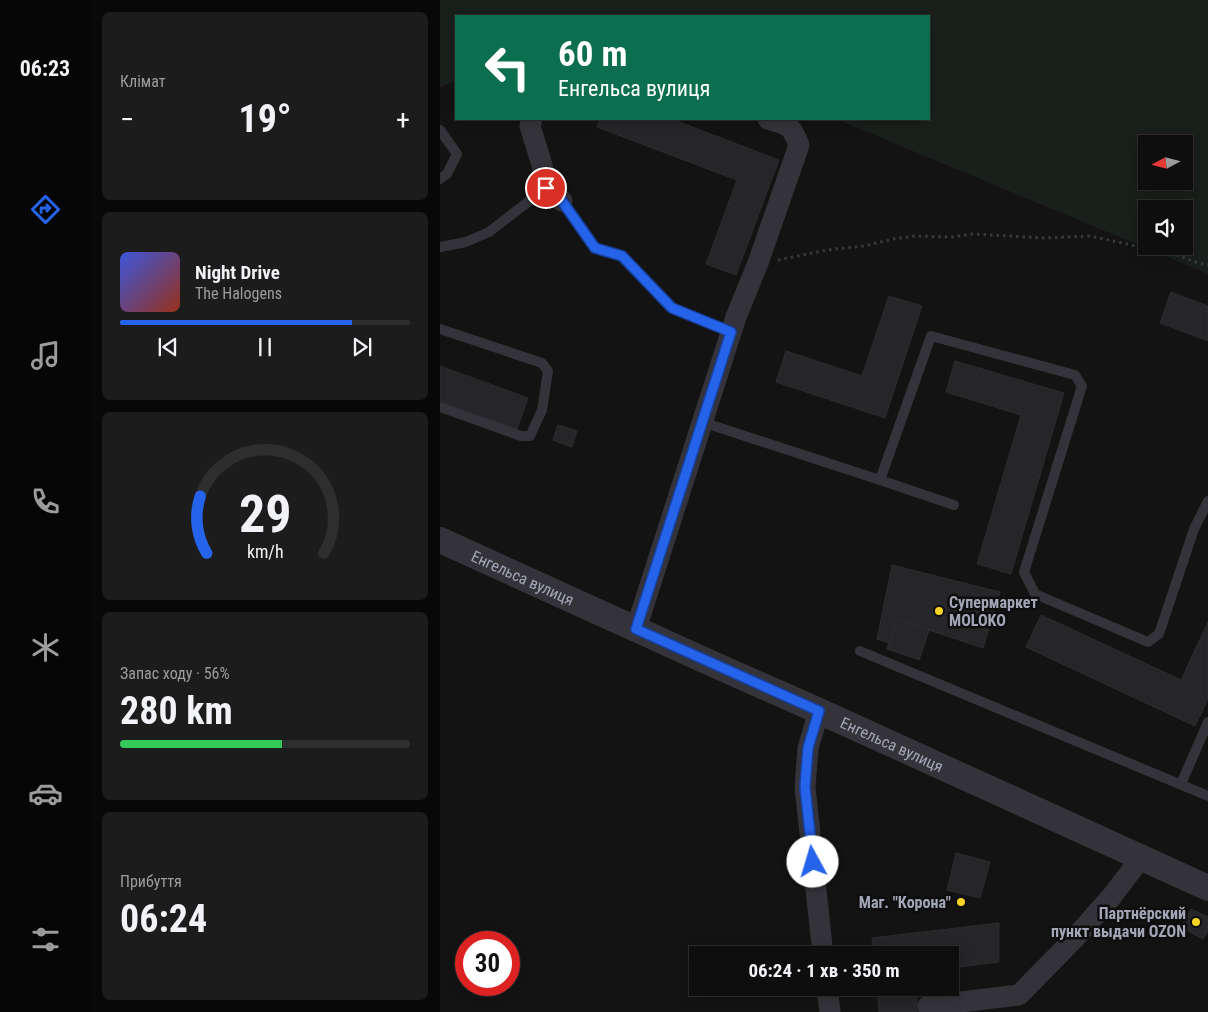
<!DOCTYPE html>
<html lang="uk">
<head>
<meta charset="utf-8">
<style>
	:root { --surface:#0e0e0f; --page:#1c1c1d; --text:#f1f3f6; --muted:#9b9c9e; --line:#2e2e2f; --accent:#2563eb }
	body { margin:0; font-family:"Roboto Condensed",sans-serif; background:var(--page); color:var(--text); height:100vh; display:flex; flex-direction:column; font-size:19px; white-space:nowrap }
	* { box-sizing:border-box; margin:0 }
	p { font-size:16px; color:var(--muted) }
	.icon { flex:none; width:28px; height:28px; fill:none; stroke:currentColor; stroke-width:2; stroke-linecap:round; stroke-linejoin:round }
	.map { position:relative; flex:1; overflow:hidden }
	.side { display:flex; flex-direction:column; gap:12px; padding:12px; background:#080808; width:350px }
	.side>* { flex:none }
	.banner { position:absolute; left:15px; top:15px; width:475px; height:105px; border-radius:0px; box-shadow:0 2px 12px #0003,0 0 0 1px var(--line); background:#0b6e4f; color:#fff; overflow:hidden }
	.needle { width:32px; rotate:263deg }
	.tools { position:absolute; left:698px; top:135px; display:grid; gap:10px }
	.tools a { display:grid; place-items:center; width:55px; height:55px; border-radius:0px; background:var(--surface); box-shadow:0 2px 12px #0003,0 0 0 1px var(--line); font-size:25px }
	.speed { position:absolute; left:15px; top:931px; display:flex; gap:10px; font-size:25px; font-weight:700; text-align:center }
	.speed>* { display:grid; place-content:center; width:65px; height:65px; border-radius:50%; background:var(--surface); box-shadow:0 2px 12px #0003,0 0 0 1px var(--line); line-height:1 }
	.speed .limit { border:8px solid #d22; background:#fff; color:#111 }
	.pin { position:absolute; display:grid; place-items:center; width:42px; height:42px; color:#fff; margin:-21px; border:2px solid #fff; border-radius:50%; box-shadow:0 1px 5px #0007 }
	.me { position:absolute; width:55px; margin:-28px; rotate:354deg; stroke-linejoin:round; filter:drop-shadow(0 0 4px #0008) }
	.turn { display:flex; align-items:center; gap:18px; height:105px; padding:0 20px; font-size:22px }
	.turn .icon { width:65px; height:65px; stroke-width:2.5 }
	.turn b { display:block; font-size:35px; line-height:42px }
	.big { font-size:38px; font-weight:700; line-height:1.1 }
	.side .card { flex:1; display:flex; flex-direction:column; justify-content:center; gap:8px; min-width:0; padding:0 18px; border-radius:8px; background:var(--page) }
	.side .dial { align-items:center; gap:0 }
	.dial svg { height:130px; overflow:visible; fill:none; stroke:var(--line); stroke-width:7; stroke-linecap:round; text-anchor:middle }
	.dial text { fill:var(--text); stroke:none }
	.song { display:flex; align-items:center; gap:15px }
	.cover { width:60px; height:60px; border-radius:8px; background:linear-gradient(135deg,hsl(230 70% 55%),hsl(10 70% 35%)) }
	.played { height:5px; border-radius:2px; background:linear-gradient(90deg,var(--accent) 80%,var(--line) 80%) }
	.keys { display:flex; justify-content:space-around; direction:ltr }
	.heat { display:flex; justify-content:space-between; align-items:center; font-size:28px; direction:ltr }
	.charge { height:8px; border-radius:4px; background:linear-gradient(90deg,#34c759 56%,var(--line) 0) }
	.trip { position:absolute; left:249px; top:946px; width:270px; height:50px; border-radius:0px; background:var(--surface); box-shadow:0 2px 12px #0003,0 0 0 1px var(--line); font-weight:700; line-height:50px; text-align:center }
	main { display:flex; flex:1; min-height:0 }
	.dock { display:flex; flex-direction:column; width:90px; justify-content:space-around; align-items:center; background:#060606; color:var(--muted) }
	.dock .icon { width:35px; height:35px }
	.dock .current { color:var(--accent) }
	.dock b { font-size:22px; color:var(--text) }
	.map>svg:first-child { display:block }
	.green { fill:#191f1b; fill-rule:evenodd }
	.building { fill:#262528; stroke:#2d2c30 }
	.lines { fill:none; stroke-linecap:round; stroke-linejoin:round }
	.path { stroke:#393a41; stroke-width:3; stroke-dasharray:2.5 4; stroke-linecap:butt }
	.service { stroke:#333339; stroke-width:10 }
	.minor { stroke:#333339; stroke-width:21 }
	.tertiary { stroke:#333339; stroke-width:26 }
	.route-casing { stroke:#184099; stroke-width:12 }
	.route { stroke:#2563eb; stroke-width:9 }
	.poi-dot { fill:#fad425; stroke:#0e0e0f; stroke-width:2 }
	.labels { text-anchor:middle; dominant-baseline:central; stroke-width:5; stroke-linejoin:round; paint-order:stroke }
	.street-label { font-size:16px; fill:#a3a6b6; stroke:#0e0e0f }
	.poi-label { font-size:16px; font-weight:bold; fill:#a3a6b6; stroke:#0e0e0f; text-anchor:end }
</style>
</head>
<body>
<main>
<nav class="dock">
<b>06:23</b>
<svg class="icon current" aria-label="directions" viewBox="0 0 24 24"><path d="M12 3l9 9-9 9-9-9zM9 14v-3h6M13 9l2 2-2 2"/></svg>
<svg class="icon" aria-label="music" viewBox="0 0 24 24"><path d="M9 18V5l10-2v13"/><circle cx="6" cy="18" r="3"/><circle cx="16" cy="16" r="3"/></svg>
<svg class="icon" aria-label="phone" viewBox="0 0 24 24"><path d="M5 4h4l2 5-3 2q2 4 5 5l2-3 5 2v4C11 20 4 13 5 4z"/></svg>
<svg class="icon" aria-label="climate" viewBox="0 0 24 24"><path d="M12 3v18M4 7l16 10M4 17L20 7"/></svg>
<svg class="icon" aria-label="car" viewBox="0 0 24 24"><path d="M5 17H2v-5l4-1 3-4h7l3 4 3 1v5h-3M9 17h6M6 11h13"/><circle cx="7" cy="17" r="2"/><circle cx="17" cy="17" r="2"/></svg>
<svg class="icon" aria-label="filters" viewBox="0 0 24 24"><path d="M4 7h16M4 17h16"/><circle cx="9" cy="7" r="2"/><circle cx="15" cy="17" r="2"/></svg>
</nav>
<section class="side">
<div class="card"><p>Клімат</p>
<div class="heat"><a>−</a><b class="big">19°</b><a>+</a></div>
</div>
<div class="card">
<div class="song"><i class="cover"></i><div><b>Night Drive</b><p>The Halogens</p></div></div>
<div class="played"></div>
<div class="keys"><svg class="icon" aria-label="previous" viewBox="0 0 24 24"><path d="M18 5L8 12l10 7zM5 5v14"/></svg><svg class="icon" aria-label="pause" viewBox="0 0 24 24"><path d="M8 5v14M16 5v14"/></svg><svg class="icon" aria-label="next" viewBox="0 0 24 24"><path d="M6 5l10 7-10 7zM19 5v14"/></svg></div>
</div>
<div class="card dial"><svg viewBox="0 0 100 80">
<path d="M14 69A42 42 0 1 1 86 69"/>
<path d="M14 69A42 42 0 0 1 10 34" stroke="#2563eb"/>
<text x="50" y="56" font-size="32" font-weight="700">29</text>
<text x="50" y="72" font-size="11">km/h</text>
</svg></div>
<div class="card"><p>Запас ходу · 56%</p><b class="big">280 km</b><div class="charge"></div></div>
<div class="card"><p>Прибуття</p><b class="big">06:24</b></div>
</section>
<div class="map">
<svg width="768" height="1012" viewBox="0 0 768 1012">
	<rect width="100%" height="100%" fill="#131314"/>
	<path class="green" d="M 0,0 L 768,0 L 768,274 L 396,119 L 489,119 L 489,16 L 16,16 L 16,81 L 0,87 ZM 706,144 L 744,144 L 744,181 L 706,181 ZM 706,209 L 744,209 L 744,246 L 706,246 Z"/>
	<g class="building">
		<polygon points="160,119 231,119 339,160 296,275 266,264 297,180 157,127"/>
		<polygon points="731,292 768,306 768,341 720,323"/>
		<polygon points="449,296 482,306 445,418 336,382 346,351 422,376"/>
		<polygon points="515,361 624,393 571,574 537,564 581,415 506,392"/>
		<polygon points="0,366 88,398 77,429 0,401"/>
		<polygon points="118,425 137,431 132,447 113,440"/>
		<polygon points="452,565 560,592 543,648 489,630 481,653 437,639"/>
		<polygon points="601,615 741,680 768,622 768,699 755,726 586,647"/>
		<polygon points="457,619 489,630 479,660 447,649"/>
		<polygon points="516,853 550,862 540,898 507,890"/>
		<polygon points="751,909 768,917 768,931 763,939 741,927"/>
		<polygon points="559,923 559,962 510,968 510,955 434,955 432,938"/>
		<polygon points="437,988 476,988 478,1012 439,1012"/>
	</g>
	<g class="lines">
		<polyline class="path" points="338,260 387,250 424,246 453,239 475,236 511,237 533,234 603,238 650,236 737,255 758,263 768,265"/>
		<g class="service">
			<polyline points="0,130 17,154 7,174 0,179"/>
			<polyline points="122,201 155,248 182,256 232,308 291,332"/>
			<polyline points="0,247 26,242 49,232 106,188"/>
			<polyline points="0,329 102,363 108,371 102,410 90,436 81,436 0,407"/>
			<polyline points="262,422 440,480 491,336 635,375 642,386 584,572 595,594 708,642 719,634 754,529 768,501"/>
			<polyline points="440,480 514,505"/>
			<polyline points="420,651 768,796"/>
			<polyline points="741,784 768,722"/>
		</g>
		<g class="minor">
			<polyline points="92,119 90,126 102,165 106,188 122,201"/>
			<path d="M 196,629 L 296,317 L 318,263 L 359,145 C 351,124 349,126 328,119"/>
			<polyline points="379,711 368,748 365,787 383,955"/>
			<polyline points="387,988 390,1012"/>
			<polyline points="488,1006 579,995 634,939 672,896 701,858"/>
		</g>
		<path class="tertiary" id="s1" d="M 0,540 L 275,665 L 379,711 L 768,888"/>
	</g>
	<g class="lines">
		<g class="route-casing">
			<polyline id="route" points="106,188 122,201 155,248 182,256 232,308 291,332 196,629 379,711 368,748 365,787 373,862"/>
		</g>
		<use href="#route" class="route"/>
	</g>
	<g class="poi-dot">
		<circle cx="499" cy="611" r="5"/>
		<circle cx="521" cy="902" r="5"/>
		<circle cx="756" cy="922" r="5"/>
	</g>
	<g class="labels">
		<g class="street-label">
			<text stroke="none"><textPath href="#s1" startOffset="91">Енгельса вулиця</textPath></text>
			<text stroke="none"><textPath href="#s1" startOffset="496">Енгельса вулиця</textPath></text>
		</g>
		<g class="poi-label">
			<text x="509" y="602" text-anchor="start">Супермаркет<tspan x="509" dy="18">MOLOKO</tspan></text>
			<text x="511" y="902">Маг. "Корона"</text>
			<text x="746" y="913">Партнёрский<tspan x="746" dy="18">пункт выдачи OZON</tspan></text>
		</g>
	</g>
</svg>
<div class="tools">
<a><svg class="needle" viewBox="-14 -14 28 28"><path d="M0-13l5 13h-10z" fill="#e53935"/><path d="M0 13l5-13h-10z" fill="#9b9c9e"/></svg></a>
<a><svg class="icon" aria-label="sound" viewBox="0 0 24 24"><path d="M4 9h4l5-4v14l-5-4H4zM17 9q2 3 0 6"/></svg></a>
</div>
<div class="speed"><div class="limit">30</div></div>
<div class="pin" style="left:106px;top:188px;background:#d93025"><svg class="icon" aria-label="arrive" viewBox="0 0 24 24"><path d="M6 21V4h12l-3 4 3 4H6"/></svg></div>
<svg class="me" style="left:373px;top:862px" viewBox="-20 -20 40 40"><circle r="19" fill="#fff"/><path d="M0-13L10 11 0 6-10 11z" fill="#2563eb"/></svg>
<div class="trip">06:24 · 1 хв · 350 m</div>
<div class="banner">
<div class="turn"><svg class="icon" aria-label="left" viewBox="0 0 24 24"><path d="M17 20v-9H6M10 6l-5 5 5 5"/></svg><div><b>60 m</b>Енгельса вулиця</div></div>
</div>
</div>
</main>
</body>
</html>
